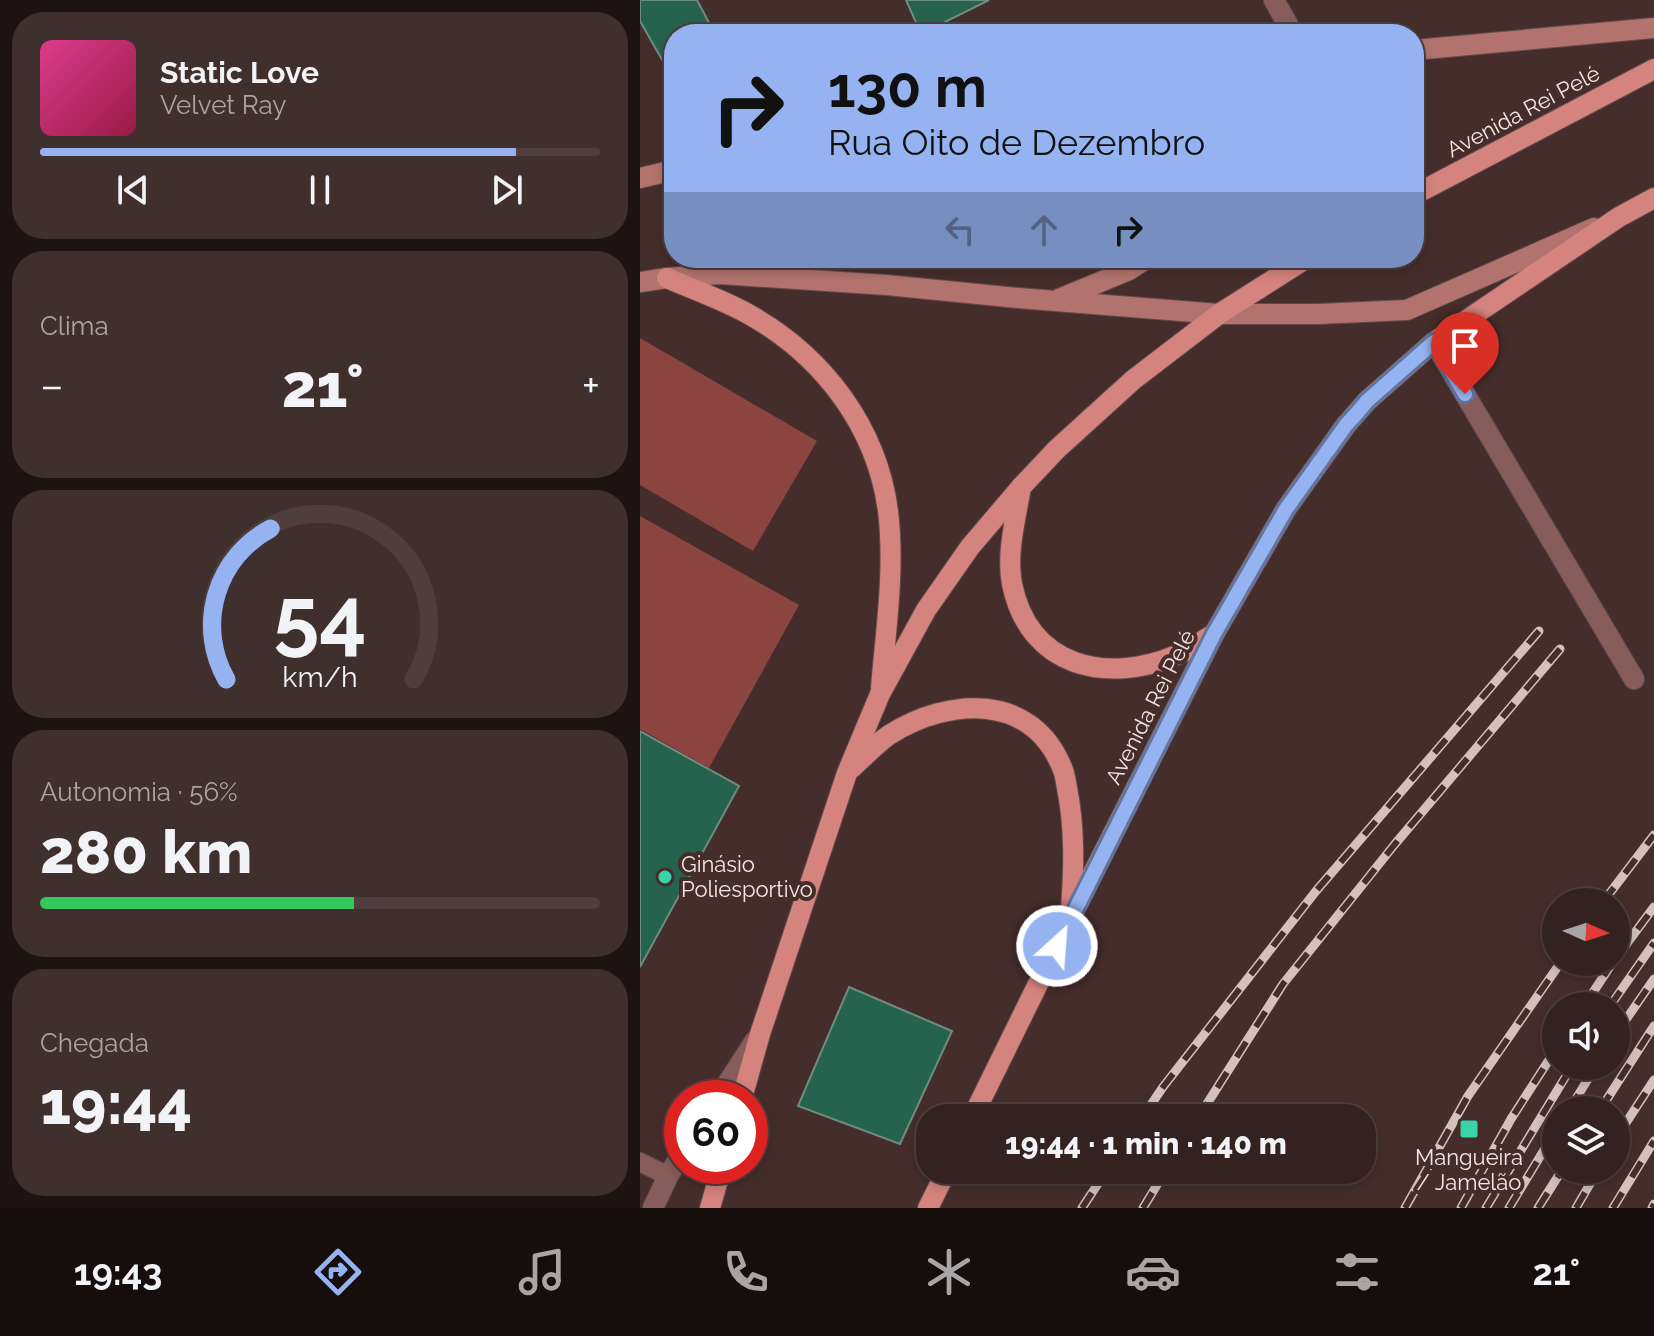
<!DOCTYPE html>
<html lang="pt">
<head>
<meta charset="utf-8">
<style>
	:root { --surface:#342220; --page:#3f2f2d; --text:#f1f3f6; --muted:#a9a4a5; --line:#4e3f3e; --accent:#95b2f1 }
	body { margin:0; font-family:Raleway,sans-serif; background:var(--page); color:var(--text); height:100vh; display:flex; flex-direction:column; font-size:30px; white-space:nowrap }
	* { box-sizing:border-box; margin:0 }
	p { font-size:26px; color:var(--muted) }
	.icon { flex:none; width:44px; height:44px; fill:none; stroke:currentColor; stroke-width:2; stroke-linecap:round; stroke-linejoin:round }
	.map { position:relative; flex:1; overflow:hidden }
	.panel { display:flex; flex-direction:column; gap:12px; padding:12px; background:#1d1312; width:640px }
	.panel>* { flex:none }
	.guide { position:absolute; left:24px; top:24px; width:760px; height:244px; border-radius:32px; box-shadow:0 4px 12px #0003,0 0 0 2px var(--line); background:#95b2f1; color:#111; overflow:hidden }
	.needle { width:52px; rotate:93deg }
	.controls { position:absolute; left:902px; top:888px; display:grid; gap:16px }
	.controls a { display:grid; place-items:center; width:88px; height:88px; border-radius:50%; background:var(--surface); box-shadow:0 4px 12px #0003,0 0 0 2px var(--line); font-size:40px }
	.speed { position:absolute; left:24px; top:1080px; display:flex; gap:16px; font-size:40px; font-weight:700; text-align:center }
	.speed>* { display:grid; place-content:center; width:104px; height:104px; border-radius:50%; background:var(--surface); box-shadow:0 4px 12px #0003,0 0 0 2px var(--line); line-height:1 }
	.speed .limit { border:12px solid #d22; background:#fff; color:#111 }
	.pin { position:absolute; display:grid; place-items:center; width:68px; height:68px; color:#fff; margin:-82px -34px; border-radius:50% 50% 50% 0; rotate:-45deg; box-shadow:0 0 8px #0007 }
	.pin .icon { rotate:45deg }
	.me { position:absolute; width:88px; margin:-44px; rotate:26deg; stroke-linejoin:round; filter:drop-shadow(0 0 6px #0008) }
	.turn { display:flex; align-items:center; gap:28px; height:168px; padding:0 32px; font-size:36px }
	.turn .icon { width:104px; height:104px; stroke-width:2.5 }
	.turn b { display:block; font-size:56px; line-height:68px }
	.lanes { display:flex; align-items:center; height:76px; padding:0 32px; background:#0003; justify-content:center; gap:40px; direction:ltr }
	.lanes .off { opacity:.35 }
	.big { font-size:60px; font-weight:800; line-height:1.1 }
	.panel .widget { flex:1; display:flex; flex-direction:column; justify-content:center; gap:12px; min-width:0; padding:0 28px; border-radius:32px; background:var(--page) }
	.panel .dial { align-items:center; gap:0 }
	.dial svg { height:208px; overflow:visible; fill:none; stroke:var(--line); stroke-width:7; stroke-linecap:round; text-anchor:middle }
	.dial text { fill:var(--text); stroke:none }
	.song { display:flex; align-items:center; gap:24px }
	.cover { width:96px; height:96px; border-radius:12px; background:linear-gradient(135deg,hsl(330 70% 55%),hsl(340 70% 35%)) }
	.played { height:8px; border-radius:4px; background:linear-gradient(90deg,var(--accent) 85%,var(--line) 85%) }
	.keys { display:flex; justify-content:space-around; direction:ltr }
	.heat { display:flex; justify-content:space-between; align-items:center; font-size:44px; direction:ltr }
	.charge { height:12px; border-radius:6px; background:linear-gradient(90deg,#34c759 56%,var(--line) 0) }
	.trip { position:absolute; left:276px; top:1104px; width:460px; height:80px; border-radius:32px; background:var(--surface); box-shadow:0 4px 12px #0003,0 0 0 2px var(--line); font-weight:800; line-height:80px; text-align:center }
	.tabs { display:flex; height:128px; justify-content:space-around; align-items:center; background:#150e0d; color:var(--muted) }
	.tabs .icon { width:56px; height:56px }
	.tabs .on { color:var(--accent) }
	.tabs b { font-size:36px; color:var(--text) }
	main { display:flex; flex:1; min-height:0 }
	.map>svg:first-child { display:block }
	.green { fill:#8c4441 }
	.building { fill:#26634f; stroke:#6f8c80; stroke-width:2 }
	.lines { fill:none; stroke-linecap:round; stroke-linejoin:round }
	.service-casing { stroke:#614a49; stroke-width:20 }
	.minor-casing { stroke:#614a49; stroke-width:22 }
	.tertiary-casing { stroke:#614a49; stroke-width:22 }
	.secondary-casing { stroke:#614a49; stroke-width:22 }
	.primary-casing { stroke:#614a49; stroke-width:22 }
	.service { stroke:#865d5a; stroke-width:18 }
	.minor { stroke:#865d5a; stroke-width:20 }
	.tertiary { stroke:#865d5a; stroke-width:20 }
	.secondary { stroke:#b2736e; stroke-width:20 }
	.primary { stroke:#d5837e; stroke-width:20 }
	.rail-casing { stroke:#d3c0bf; stroke-width:9 }
	.rail { stroke:#452d2b; stroke-width:6; stroke-dasharray:18; stroke-linecap:butt }
	.route-casing { stroke:#61749d; stroke-width:20 }
	.route { stroke:#95b2f1; stroke-width:14 }
	.poi-dot { fill:#36d4a7; stroke:#452d2b; stroke-width:3 }
	.labels { text-anchor:middle; dominant-baseline:central; stroke-width:8; stroke-linejoin:round; paint-order:stroke }
	.street-label { font-size:22px; fill:#f6e5e4; stroke:#452d2b }
	.poi-label { font-size:22px; fill:#f6e5e4; stroke:#452d2b; text-anchor:start }
</style>
</head>
<body>
<main>
<section class="panel">
<div class="widget">
<div class="song"><i class="cover"></i><div><b>Static Love</b><p>Velvet Ray</p></div></div>
<div class="played"></div>
<div class="keys"><svg class="icon" aria-label="previous" viewBox="0 0 24 24"><path d="M18 5L8 12l10 7zM5 5v14"/></svg><svg class="icon" aria-label="pause" viewBox="0 0 24 24"><path d="M8 5v14M16 5v14"/></svg><svg class="icon" aria-label="next" viewBox="0 0 24 24"><path d="M6 5l10 7-10 7zM19 5v14"/></svg></div>
</div>
<div class="widget"><p>Clima</p>
<div class="heat"><a>−</a><b class="big">21°</b><a>+</a></div>
</div>
<div class="widget dial"><svg viewBox="0 0 100 80">
<path d="M14 69A42 42 0 1 1 86 69"/>
<path d="M14 69A42 42 0 0 1 31 11" stroke="#95b2f1"/>
<text x="50" y="56" font-size="32" font-weight="700">54</text>
<text x="50" y="72" font-size="11">km/h</text>
</svg></div>
<div class="widget"><p>Autonomia · 56%</p><b class="big">280 km</b><div class="charge"></div></div>
<div class="widget"><p>Chegada</p><b class="big">19:44</b></div>
</section>
<div class="map">
<svg width="1014" height="1208" viewBox="0 0 1014 1208">
	<rect width="100%" height="100%" fill="#452d2b"/>
	<g class="green">
		<polygon points="0,338 177,441 113,551 0,485"/>
		<polygon points="0,516 159,605 69,768 0,729"/>
	</g>
	<g class="building">
		<polygon points="0,0 57,0 75,34 34,34 34,81 0,21"/>
		<polygon points="266,0 349,0 281,34"/>
		<polygon points="0,731 99,786 0,967"/>
		<polygon points="209,987 312,1031 260,1144 158,1106"/>
	</g>
	<g class="lines">
		<g class="service-casing">
			<polyline id="service" points="0,1162 28,1176"/>
		</g>
		<g class="minor-casing">
			<g id="minor">
				<polyline points="794,342 994,679"/>
				<polyline points="78,1098 115,1041"/>
				<polyline points="13,1208 28,1176 42,1154"/>
			</g>
		</g>
		<g class="tertiary-casing">
			<polyline id="tertiary" points="634,0 653,34"/>
		</g>
		<g class="secondary-casing">
			<g id="secondary">
				<polyline points="774,50 1014,28"/>
				<polyline points="0,178 34,170"/>
				<polyline points="0,282 27,278 80,274 247,285 378,298 579,314 678,314 767,310 954,228"/>
				<polyline points="419,299 489,270 508,258"/>
			</g>
		</g>
		<g class="primary-casing">
			<g id="primary">
				<polyline points="774,195 1014,69"/>
				<path d="M 27,278 C 54,290 84,300 110,315 C 183,356 237,427 248,511 C 255,569 246,629 241,687"/>
				<path d="M 381,487 C 376,518 366,553 372,584 C 389,667 466,685 537,655 C 549,650 562,641 574,634"/>
				<path d="M 212,768 C 224,757 236,744 249,735 C 309,697 393,692 423,770 C 425,775 426,782 427,788 C 435,828 434,868 431,909"/>
				<polyline points="102,1098 120,1034 207,773 240,694 286,610 330,547 381,487 417,449 493,380 579,314 667,258"/>
				<polyline points="332,1118 431,917 574,634 646,509 706,425 727,401 794,342 979,217 1014,198"/>
				<polyline points="70,1208 82,1166"/>
				<polyline points="288,1208 307,1170"/>
			</g>
		</g>
		<use href="#service" class="service"/>
		<use href="#minor" class="minor"/>
		<use href="#tertiary" class="tertiary"/>
		<use href="#secondary" class="secondary"/>
		<use href="#primary" class="primary"/>
		<g class="rail-casing">
			<g id="rail">
				<polyline points="963,902 1014,835"/>
				<polyline points="976,958 1014,907"/>
				<polyline points="944,1006 973,962"/>
				<polyline points="970,1006 1014,943"/>
				<polyline points="976,1034 1014,979"/>
				<polyline points="929,1110 956,1066"/>
				<polyline points="960,1110 1014,1026"/>
				<polyline points="502,1118 523,1087 676,891 899,631"/>
				<polyline points="558,1118 643,984 755,844 920,649"/>
				<polyline points="976,1138 1014,1080"/>
				<polyline points="442,1208 467,1170"/>
				<polyline points="503,1208 526,1170"/>
				<polyline points="765,1208 828,1096 921,962"/>
				<polyline points="821,1208 871,1119 916,1049"/>
				<polyline points="846,1208 932,1066"/>
				<polyline points="869,1208 916,1130"/>
				<polyline points="898,1208 922,1170"/>
				<polyline points="936,1208 958,1170"/>
				<polyline points="973,1208 1014,1141"/>
				<polyline points="1012,1208 1014,1204"/>
			</g>
		</g>
		<use href="#rail" class="rail"/>
	</g>
	<g class="lines">
		<g class="route-casing">
			<polyline id="route" points="417,946 574,634 646,509 706,425 717,413 727,401 794,342 825,394"/>
		</g>
		<use href="#route" class="route"/>
	</g>
	<g class="poi-dot">
		<circle cx="25" cy="877" r="8"/>
		<rect x="819" y="1119" width="20" height="20" rx="4"/>
	</g>
	<g class="labels">
		<g class="street-label">
			<text transform="translate(883 111) rotate(-28)">Avenida Rei Pelé</text>
			<text transform="translate(510 707) rotate(-63)">Avenida Rei Pelé</text>
		</g>
		<g class="poi-label">
			<text x="41" y="864">Ginásio<tspan x="41" dy="25">Poliesportivo</tspan></text>
			<text x="829" y="1157" text-anchor="middle">Mangueira<tspan x="829" dy="25">/ Jamelão</tspan></text>
		</g>
	</g>
</svg>
<div class="controls">
<a><svg class="needle" viewBox="-14 -14 28 28"><path d="M0-13l5 13h-10z" fill="#e53935"/><path d="M0 13l5-13h-10z" fill="#a9a4a5"/></svg></a>
<a><svg class="icon" aria-label="sound" viewBox="0 0 24 24"><path d="M4 9h4l5-4v14l-5-4H4zM17 9q2 3 0 6"/></svg></a>
<a><svg class="icon" aria-label="layers" viewBox="0 0 24 24"><path d="M12 4l9 5-9 5-9-5zM3 14l9 5 9-5"/></svg></a>
</div>
<div class="speed"><div class="limit">60</div></div>
<div class="pin" style="left:825px;top:394px;background:#d93025"><svg class="icon" aria-label="arrive" viewBox="0 0 24 24"><path d="M6 21V4h12l-3 4 3 4H6"/></svg></div>
<svg class="me" style="left:417px;top:946px" viewBox="-20 -20 40 40"><circle r="17" fill="#95b2f1" stroke="#fff" stroke-width="3"/><path d="M0-11L8 9 0 5-8 9z" fill="#fff"/></svg>
<div class="trip">19:44 · 1 min · 140 m</div>
<div class="guide">
<div class="turn"><svg class="icon" aria-label="right" viewBox="0 0 24 24"><path d="M7 20v-9h11M14 6l5 5-5 5"/></svg><div><b>130 m</b>Rua Oito de Dezembro</div></div>
<div class="lanes"><svg class="icon off" aria-label="left" viewBox="0 0 24 24"><path d="M17 20v-9H6M10 6l-5 5 5 5"/></svg><svg class="icon off" aria-label="ahead" viewBox="0 0 24 24"><path d="M12 20V5M6 11l6-6 6 6"/></svg><svg class="icon" aria-label="right" viewBox="0 0 24 24"><path d="M7 20v-9h11M14 6l5 5-5 5"/></svg></div>
</div>
</div>
</main>
<nav class="tabs">
<b>19:43</b>
<svg class="icon on" aria-label="directions" viewBox="0 0 24 24"><path d="M12 3l9 9-9 9-9-9zM9 14v-3h6M13 9l2 2-2 2"/></svg>
<svg class="icon" aria-label="music" viewBox="0 0 24 24"><path d="M9 18V5l10-2v13"/><circle cx="6" cy="18" r="3"/><circle cx="16" cy="16" r="3"/></svg>
<svg class="icon" aria-label="phone" viewBox="0 0 24 24"><path d="M5 4h4l2 5-3 2q2 4 5 5l2-3 5 2v4C11 20 4 13 5 4z"/></svg>
<svg class="icon" aria-label="climate" viewBox="0 0 24 24"><path d="M12 3v18M4 7l16 10M4 17L20 7"/></svg>
<svg class="icon" aria-label="car" viewBox="0 0 24 24"><path d="M5 17H2v-5l4-1 3-4h7l3 4 3 1v5h-3M9 17h6M6 11h13"/><circle cx="7" cy="17" r="2"/><circle cx="17" cy="17" r="2"/></svg>
<svg class="icon" aria-label="filters" viewBox="0 0 24 24"><path d="M4 7h16M4 17h16"/><circle cx="9" cy="7" r="2"/><circle cx="15" cy="17" r="2"/></svg>
<b>21°</b>
</nav>
</body>
</html>
